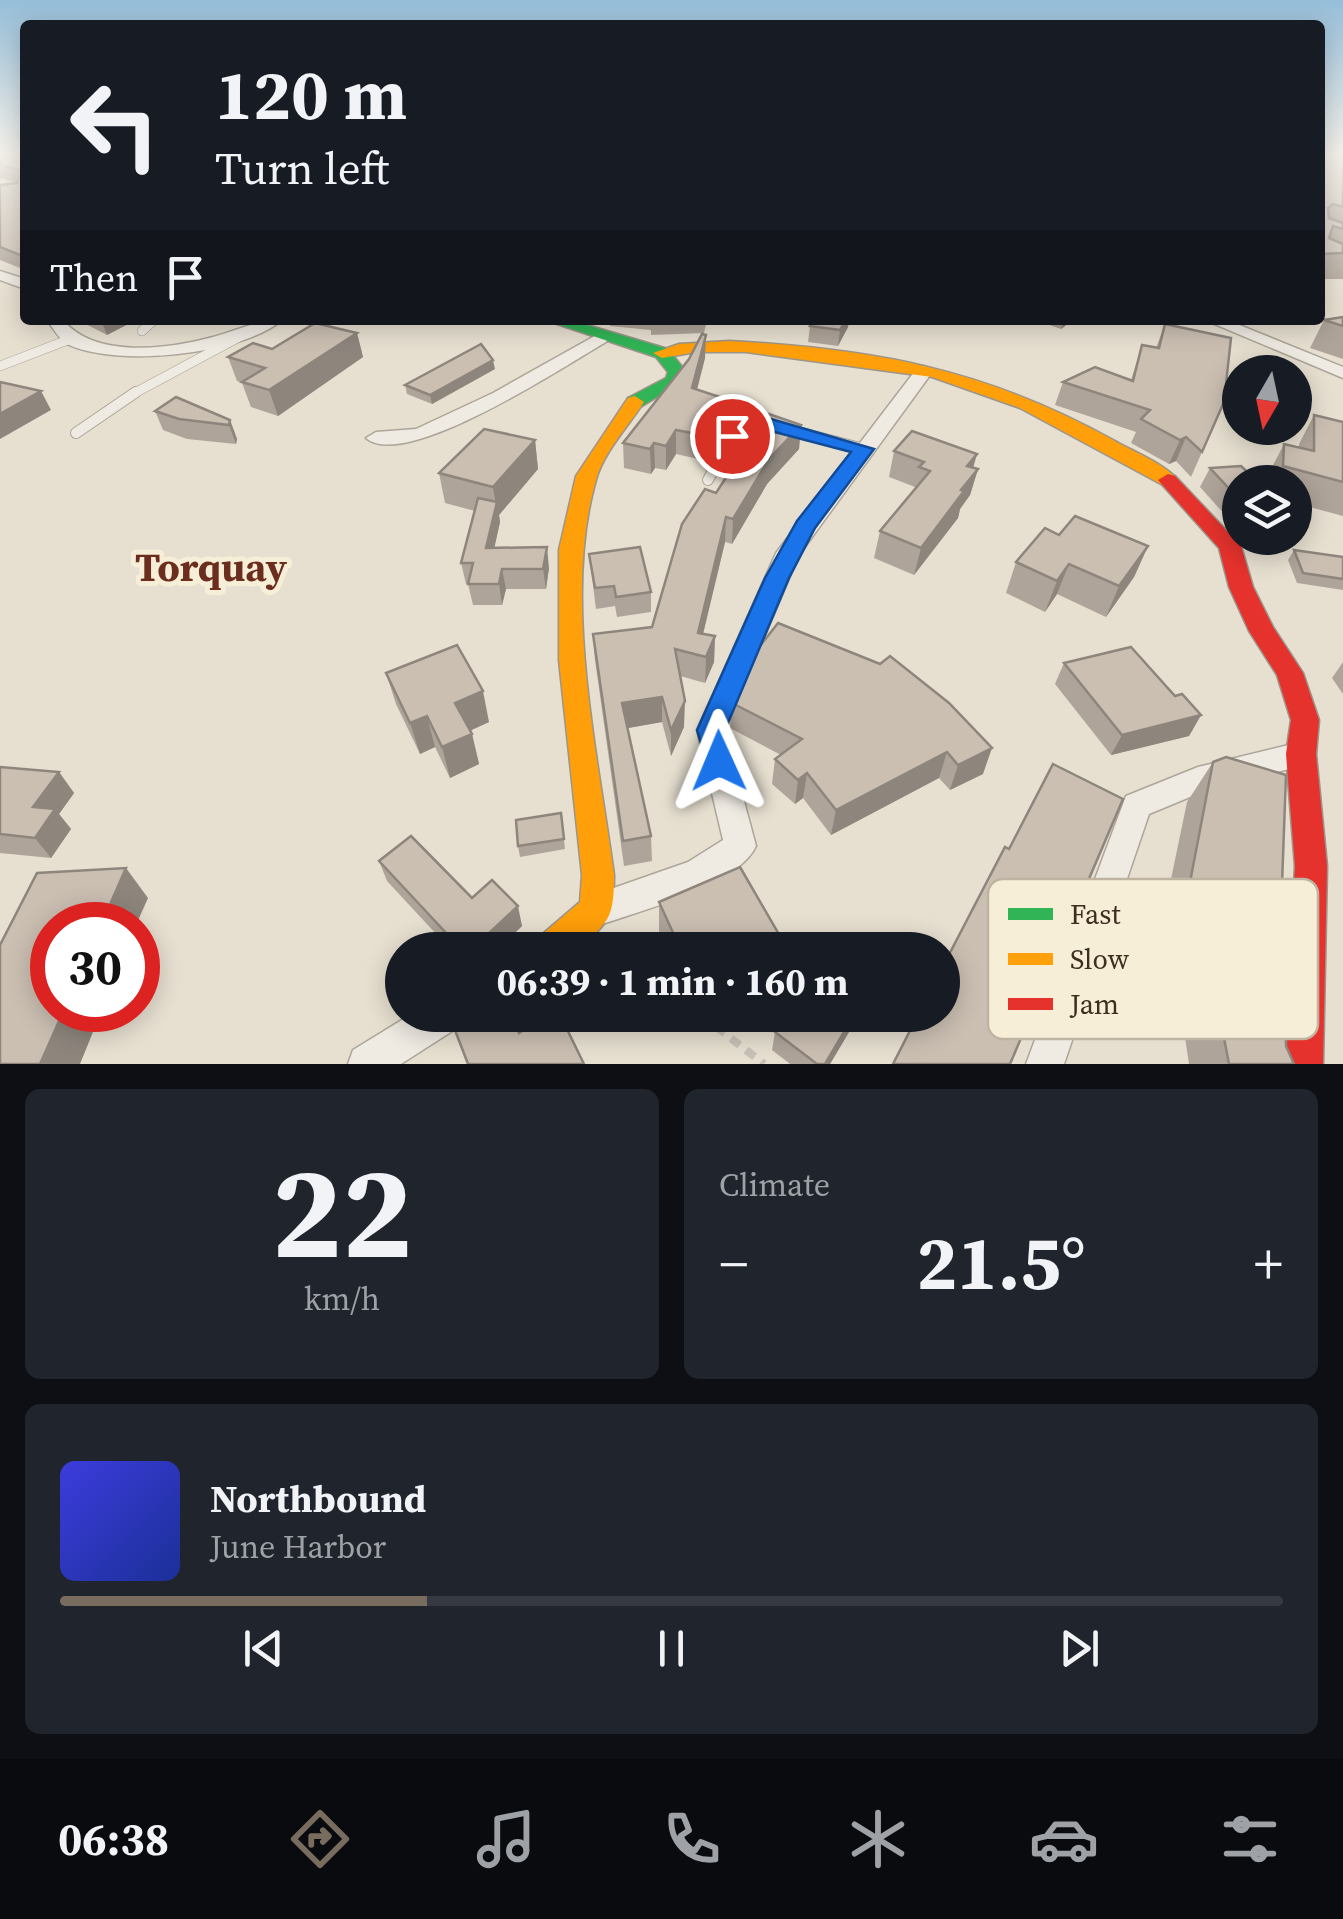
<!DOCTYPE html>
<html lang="en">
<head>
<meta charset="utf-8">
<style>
	:root { --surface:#171b24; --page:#20242c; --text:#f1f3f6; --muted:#9ea1a6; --line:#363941; --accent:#786c5e }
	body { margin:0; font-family:"Source Serif 4",serif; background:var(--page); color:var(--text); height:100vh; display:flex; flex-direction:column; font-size:38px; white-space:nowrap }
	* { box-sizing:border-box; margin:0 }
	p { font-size:32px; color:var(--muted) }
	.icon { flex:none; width:55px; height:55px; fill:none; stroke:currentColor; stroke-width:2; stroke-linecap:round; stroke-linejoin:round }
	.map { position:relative; height:1064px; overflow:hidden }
	.details { display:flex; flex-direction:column; gap:25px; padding:25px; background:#0d0f14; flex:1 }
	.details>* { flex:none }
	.top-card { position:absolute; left:20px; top:20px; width:1305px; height:305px; border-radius:10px; box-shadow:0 5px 25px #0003; background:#171b24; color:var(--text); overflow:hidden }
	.needle { width:65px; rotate:189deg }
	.buttons { position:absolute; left:1222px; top:355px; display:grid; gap:20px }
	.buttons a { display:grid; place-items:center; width:90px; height:90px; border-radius:50%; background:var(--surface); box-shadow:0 5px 25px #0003; font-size:50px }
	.speed { position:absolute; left:30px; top:902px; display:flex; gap:20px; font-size:50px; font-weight:700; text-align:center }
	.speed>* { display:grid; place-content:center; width:130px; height:130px; border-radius:50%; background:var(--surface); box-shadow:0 5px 25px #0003; line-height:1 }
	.speed .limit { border:15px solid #d22; background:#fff; color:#111 }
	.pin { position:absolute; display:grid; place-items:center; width:85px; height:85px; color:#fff; margin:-42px; border:5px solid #fff; border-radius:50%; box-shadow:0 2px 10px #0007 }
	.me { position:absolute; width:110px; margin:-55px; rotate:359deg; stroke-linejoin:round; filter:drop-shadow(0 0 8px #0008) }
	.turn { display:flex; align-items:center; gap:35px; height:210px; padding:0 30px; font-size:45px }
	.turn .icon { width:130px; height:130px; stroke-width:2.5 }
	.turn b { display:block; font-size:70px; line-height:85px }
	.then { display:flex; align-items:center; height:95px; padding:0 30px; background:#0003; gap:20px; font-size:38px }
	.big { font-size:75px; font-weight:700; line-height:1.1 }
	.details .tile { flex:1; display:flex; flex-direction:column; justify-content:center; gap:15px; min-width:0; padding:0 35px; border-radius:15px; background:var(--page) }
	.details .dial { align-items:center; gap:0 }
	.dial b { font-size:130px; line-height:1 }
	.song { display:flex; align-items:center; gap:30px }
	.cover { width:120px; height:120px; border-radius:15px; background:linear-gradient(135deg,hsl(240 70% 55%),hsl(230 70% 35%)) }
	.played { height:10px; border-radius:5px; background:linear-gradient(90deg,var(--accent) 30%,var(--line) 30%) }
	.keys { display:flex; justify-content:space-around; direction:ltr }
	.heat { display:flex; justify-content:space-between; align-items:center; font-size:55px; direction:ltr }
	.details .tiles { flex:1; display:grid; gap:25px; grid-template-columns:1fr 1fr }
	.tile:last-child { grid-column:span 2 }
	.trip { position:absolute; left:385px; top:932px; width:575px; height:100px; border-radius:50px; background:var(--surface); box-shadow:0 5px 25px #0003; font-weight:700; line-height:100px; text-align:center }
	.menu { display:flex; height:160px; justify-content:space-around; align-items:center; background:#090b0e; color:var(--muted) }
	.menu .icon { width:70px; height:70px }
	.menu .active { color:var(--accent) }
	.menu b { font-size:45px; color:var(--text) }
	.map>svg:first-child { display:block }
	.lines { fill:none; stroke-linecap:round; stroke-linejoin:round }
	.lane-far1-casing { stroke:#ada599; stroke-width:10 }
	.lane-casing { stroke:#ada599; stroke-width:12 }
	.street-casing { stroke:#ada599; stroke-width:3 }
	.fast-casing { stroke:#9c958a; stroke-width:3 }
	.slow-casing { stroke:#9c958a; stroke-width:3 }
	.jam-casing { stroke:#9c958a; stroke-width:3 }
	.path { stroke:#c8c2b9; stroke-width:8; stroke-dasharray:11 8; stroke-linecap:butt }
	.lane-far1 { stroke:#efebe3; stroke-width:9 }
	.lane { stroke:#efebe3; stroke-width:10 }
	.street { fill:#efebe3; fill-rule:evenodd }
	.fast { fill:#30b455; fill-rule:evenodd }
	.slow { fill:#ff9f0a; fill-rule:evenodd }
	.jam { fill:#e5322d; fill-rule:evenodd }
	.wall { fill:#afa499 }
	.shaded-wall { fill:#8e867d }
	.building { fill:#cbbfb2; stroke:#8e867d; stroke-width:2.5 }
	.route { fill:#1a73e8; stroke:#114b97; stroke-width:2.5 }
	.labels { text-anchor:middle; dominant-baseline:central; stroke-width:10; stroke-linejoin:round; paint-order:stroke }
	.district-label { font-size:40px; font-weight:bold; fill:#6b2e1e; stroke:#f7eed8 }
	.key { fill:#f7eed8; stroke:#bfb4a1; stroke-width:2.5 }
	.key-label { font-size:28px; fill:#3d2e20 }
</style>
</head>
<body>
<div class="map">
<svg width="1343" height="1064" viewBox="0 0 1343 1064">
	<rect width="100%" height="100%" fill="#e7e0d1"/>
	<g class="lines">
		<g class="lane-far1-casing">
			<g id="lane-far1">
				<polyline points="142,331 154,320"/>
				<polyline points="0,366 70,339"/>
				<polyline points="131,395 239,337"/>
			</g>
		</g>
		<g class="lane-casing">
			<g id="lane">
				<polyline points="786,429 864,449"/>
				<polyline points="76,433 136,392"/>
				<polyline points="708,480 731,437"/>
			</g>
		</g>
		<g class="street-casing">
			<g id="street">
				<polygon points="0,271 25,279 25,289 0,280"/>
				<path d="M 47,320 L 63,320 C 95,359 169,349 213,337 C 238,330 257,320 282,320 C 241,355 116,368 67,344 C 59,339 53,328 47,320 Z"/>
				<polygon points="1205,320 1227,320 1343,367 1343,378"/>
				<path d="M 600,333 L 608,338 L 606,342 C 566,365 405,472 366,438 L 376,432 L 416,429 L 493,393 Z"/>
				<path d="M 924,366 L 933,371 L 799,555 L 725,730 L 756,846 C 737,887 638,911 597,926 L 585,922 L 580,910 L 585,898 L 688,862 L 723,840 L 697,730 L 776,553 L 918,367 Z"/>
				<polygon points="1301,742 1311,745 1316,754 1311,763 1202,792 1149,814 1064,1064 1026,1064 1126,796 1198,767"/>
				<polygon points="410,1015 462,1015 457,1028 401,1064 348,1064 353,1050"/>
			</g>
		</g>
		<g class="fast-casing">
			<polygon id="fast" points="545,320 570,320 668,349 686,372 683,381 642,406 628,406 628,398 666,378 668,372 656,357"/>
		</g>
		<g class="slow-casing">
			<g id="slow">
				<path d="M 729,341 C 874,349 985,369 1113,440 C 1134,452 1163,463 1178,480 L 1168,486 L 1161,484 L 1020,408 L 932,377 L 746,352 L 696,352 L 662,358 L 653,353 L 679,344 Z"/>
				<path d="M 635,396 L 644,402 C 629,425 603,453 596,480 C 562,597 598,755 614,875 C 614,919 609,922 576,950 L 533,950 L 538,938 L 580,902 L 582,875 L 559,660 L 559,550 L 576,476 L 628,398 Z"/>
			</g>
		</g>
		<g class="jam-casing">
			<polygon id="jam" points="1168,474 1175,476 1241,546 1253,587 1273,627 1303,673 1319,720 1316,754 1327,866 1323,1064 1285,1064 1295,866 1286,754 1291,720 1277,675 1249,631 1229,587 1219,548 1158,480"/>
		</g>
		<polyline class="path" points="701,1015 764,1064"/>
		<use href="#lane-far1" class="lane-far1"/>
		<use href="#lane" class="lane"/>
		<use href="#street" class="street"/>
		<use href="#fast" class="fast"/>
		<use href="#slow" class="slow"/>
		<use href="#jam" class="jam"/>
	</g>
	<g class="wall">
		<polygon points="25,154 25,270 0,260 0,185 17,183 1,178 0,180 0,160"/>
		<rect x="1320" y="154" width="23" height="125"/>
		<polygon points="1343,317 1343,359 1310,348 1324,320"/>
		<polygon points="78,320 136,320 107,335"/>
		<polygon points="610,320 707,320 704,333 651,335 651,330 610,326"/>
		<polygon points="814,320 849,320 848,327 838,346 808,342 810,326"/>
		<polygon points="1035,320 1073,320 1061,329"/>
		<polygon points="1165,324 1202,452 1191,477 1176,461 1169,464 1131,443 1136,432 1055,405 1063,382 1131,380 1142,345 1156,348"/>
		<polygon points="357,333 363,357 278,416 251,407 242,383 237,381 228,357"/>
		<polygon points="705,358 697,390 735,402 733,427 721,437 707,461 676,454 666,470 655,468 651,474 624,468 623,443"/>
		<polygon points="495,369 432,404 407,394 405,385"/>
		<polygon points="155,411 230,420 237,439 236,444 187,439 163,430"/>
		<polygon points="1314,415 1343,422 1343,516 1295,503 1295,482 1268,482 1269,473 1284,444 1299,447 1299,444"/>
		<polygon points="801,425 799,449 767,484 732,544 725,542 703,634 715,636 714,662 705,683 680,676 684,727 671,756 662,722 627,728 651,836 652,861 624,866 595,660 593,634 652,627 716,493 729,473 730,466 724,465 725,441"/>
		<polygon points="535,440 538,469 499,515 500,522 494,547 549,568 546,589 506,589 502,605 473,605 468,584 466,584 461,563 475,511 445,503 439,473"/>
		<polygon points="894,451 978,469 970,495 960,509 958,518 914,575 874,558 880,531 914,490 915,487 889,477"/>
		<polygon points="1210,468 1240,482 1240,515 1226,516 1200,487"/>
		<polygon points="1059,535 1148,546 1134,577 1106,617 1057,594 1045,612 1006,593 1016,562"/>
		<polygon points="1294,550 1343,557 1343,590 1297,583 1288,560"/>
		<polygon points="589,554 651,592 651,612 617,617 615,606 596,609"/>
		<polygon points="778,623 983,774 950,790 939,778 831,835 803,798 795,804 772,784 775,759 781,755 730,728 732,703"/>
		<polygon points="1343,662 1343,694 1332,678"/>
		<polygon points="1064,663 1175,696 1201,715 1189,736 1111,755 1055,684"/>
		<polygon points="386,673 489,722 471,730 479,764 450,778 435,747 420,754 396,704"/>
		<polygon points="1213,762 1282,885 1286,1046 1294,1064 1189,1064 1181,1011 1151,998 1154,961 1187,802"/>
		<polygon points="0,767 59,772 74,793 59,814 71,829 51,858 0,853"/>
		<polygon points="561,813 565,849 520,857 518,846"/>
		<polygon points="379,861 522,926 497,950 451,950 387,881"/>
		<polygon points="659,902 788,950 668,950 659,931"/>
		<polygon points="775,1032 849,1032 830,1064 790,1064 772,1050"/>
	</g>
	<g class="shaded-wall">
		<polygon points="0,154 24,154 0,160"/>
		<polygon points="101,320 136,320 107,335"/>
		<polygon points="846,320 849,320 848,327 838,346 840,330"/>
		<polygon points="1064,320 1073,320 1061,329"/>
		<polygon points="357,333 363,357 278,416 269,390"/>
		<polygon points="706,335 705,358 691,412 692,388"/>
		<polygon points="493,360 495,369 432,404 430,395"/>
		<polygon points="41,391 51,410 0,439 0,414"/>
		<polygon points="735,402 733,427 721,437 707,461 708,436 722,412"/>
		<polygon points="230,420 237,439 236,444 229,425"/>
		<polygon points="801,425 799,449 767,484 732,544 733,519 769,459"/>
		<polygon points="676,430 676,454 666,470 666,446"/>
		<polygon points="1186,437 1176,461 1169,464 1180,440"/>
		<polygon points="535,440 538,469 499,515 500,522 490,568 486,548 496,506 493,487"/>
		<polygon points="654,443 655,468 651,474 650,449"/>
		<polygon points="977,454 970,479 978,469 970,495 960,509 958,518 914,575 921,548 967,466"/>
		<polygon points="726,517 725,542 697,659 698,633"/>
		<polygon points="1148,546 1134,577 1106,617 1119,586"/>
		<polygon points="547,547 549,568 546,589 543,569"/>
		<polygon points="1069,564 1057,594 1045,612 1057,581"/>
		<polygon points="502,569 506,589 502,605 499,584"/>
		<polygon points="715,636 714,662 705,683 706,657"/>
		<polygon points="483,691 489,722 463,734 455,703"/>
		<polygon points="662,697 662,722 623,729 622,703"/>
		<polygon points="685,701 684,727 671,756 671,730"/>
		<polygon points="1201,715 1189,736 1111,755 1122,735"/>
		<polygon points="427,716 435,747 420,754 410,723"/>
		<polygon points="472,734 479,764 450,778 442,747"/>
		<polygon points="992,748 983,774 950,790 958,765"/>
		<polygon points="947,752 939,778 831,835 836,810"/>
		<polygon points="59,772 74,793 59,814 71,829 51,858 35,838 33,807"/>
		<polygon points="807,773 803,798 795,804 798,780"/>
		<polygon points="126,868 148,898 136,925 101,925"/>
		<polygon points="518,906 522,926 497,950 471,950"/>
		<polygon points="64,1010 102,1010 80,1064 40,1064"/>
		<polygon points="854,1015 849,1032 830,1064 825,1064"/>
	</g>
	<g class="building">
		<polygon points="20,154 25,154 25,257 0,247 0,185 17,183 22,171 0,165 0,160"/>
		<polygon points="1320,154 1343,154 1343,207 1333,204 1328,208 1329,218 1343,223 1343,229 1333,226 1329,238 1343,244 1343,253 1320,254"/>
		<polygon points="1343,317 1343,326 1324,320"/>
		<polygon points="814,320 846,320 840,330 810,326"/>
		<polygon points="315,323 357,333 269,390 242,382 265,368 228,357 253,343 272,349"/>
		<polygon points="1165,324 1231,338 1224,402 1202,452 1186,437 1180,440 1141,419 1150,410 1063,382 1095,367 1133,381 1142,345 1159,348"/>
		<polygon points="702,334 706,335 692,388 735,402 722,412 708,436 676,430 666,446 654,443 650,449 623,443 689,359"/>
		<polygon points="481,344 493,360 430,395 405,385"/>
		<polygon points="0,382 41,391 0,414"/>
		<polygon points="176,397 230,420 229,425 179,419 155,411"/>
		<polygon points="760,411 801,425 769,459 733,519 726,517 698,633 715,636 706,657 675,649 685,701 671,730 662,697 622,703 651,836 623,841 593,634 652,627 682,524 705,489 716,493 740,456 730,453 739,444 725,441 736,424"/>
		<polygon points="1314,415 1343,422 1343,482 1283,466 1284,444 1314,451"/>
		<polygon points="484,429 535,440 493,487 439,473"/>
		<polygon points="912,431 977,454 967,466 978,469 961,490 964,491 921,548 880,531 930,471 919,467 924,462 894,451"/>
		<polygon points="1241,466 1258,482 1240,482 1240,496 1236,496 1210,468"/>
		<polygon points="478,498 497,502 486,548 547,547 543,569 502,569 499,584 468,584 473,563 461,563"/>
		<polygon points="1075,516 1148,546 1119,586 1069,564 1057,581 1016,562 1045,528 1059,535"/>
		<polygon points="640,547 651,592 616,597 614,586 595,588 589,554"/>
		<polygon points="1294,550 1343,557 1343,579 1303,573"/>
		<polygon points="778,623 880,664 890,656 949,703 992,748 958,765 947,752 836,810 807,773 798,780 775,759 802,739 732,703 750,659"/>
		<polygon points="457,645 483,691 455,703 472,734 442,747 427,716 410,723 386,673"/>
		<polygon points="1131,647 1175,696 1182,694 1201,715 1122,735 1064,663"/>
		<polygon points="1226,757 1286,775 1282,885 1286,1046 1294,1064 1229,1064 1212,975 1180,962 1182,924 1213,762"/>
		<polygon points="1053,764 1123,799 1010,1064 893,1064 918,1015 942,1015 942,968 1005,847 1009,849"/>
		<polygon points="0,767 59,772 33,807 55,809 35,838 0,834"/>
		<polygon points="561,813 564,839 518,846 516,820"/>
		<polygon points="411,836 472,898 492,880 518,906 471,950 462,950 379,861"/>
		<polygon points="740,867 788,950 703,950 701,945 691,950 681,950 659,902"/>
		<polygon points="126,868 101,925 52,925 52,1010 64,1010 40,1064 0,1064 0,945 37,873"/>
		<polygon points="470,1015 511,1015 519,1033 549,1015 560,1015 584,1064 468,1064 453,1025"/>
		<polygon points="786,1015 854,1015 825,1064 817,1064 775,1032"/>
	</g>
	<linearGradient id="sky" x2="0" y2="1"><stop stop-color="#96bed9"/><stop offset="0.51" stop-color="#f4f1ea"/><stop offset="1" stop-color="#f4f1ea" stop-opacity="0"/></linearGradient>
	<rect width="1343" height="303" fill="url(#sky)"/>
	<polygon class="route" points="771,419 874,449 815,528 789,578 725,730 734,761 729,770 719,774 709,770 697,730 765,578 797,521 851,452 771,431 732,442 722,436 741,424"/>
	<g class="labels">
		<g class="district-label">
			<text x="211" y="567">Torquay</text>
		</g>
	</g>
	<rect x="988" y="879" width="330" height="160" rx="15" class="key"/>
	<rect x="1008" y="908" width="45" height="12" fill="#30b455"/>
	<rect x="1008" y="953" width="45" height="12" fill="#ff9f0a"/>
	<rect x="1008" y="998" width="45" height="12" fill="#e5322d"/>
	<g class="key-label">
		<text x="1070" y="924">Fast</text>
		<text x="1070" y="969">Slow</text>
		<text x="1070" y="1014">Jam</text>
	</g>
</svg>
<div class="buttons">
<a><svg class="needle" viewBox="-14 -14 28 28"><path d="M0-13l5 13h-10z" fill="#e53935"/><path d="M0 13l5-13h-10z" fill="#9ea1a6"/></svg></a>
<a><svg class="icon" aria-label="layers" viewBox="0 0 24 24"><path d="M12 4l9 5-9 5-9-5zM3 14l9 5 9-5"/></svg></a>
</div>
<div class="speed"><div class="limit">30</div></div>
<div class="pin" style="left:732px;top:436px;background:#d93025"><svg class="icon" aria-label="arrive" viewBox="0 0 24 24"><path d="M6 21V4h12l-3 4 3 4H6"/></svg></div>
<svg class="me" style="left:719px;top:761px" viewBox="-20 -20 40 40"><path d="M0-17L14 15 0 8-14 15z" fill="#1a73e8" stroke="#fff" stroke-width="4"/></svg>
<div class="trip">06:39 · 1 min · 160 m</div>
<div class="top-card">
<div class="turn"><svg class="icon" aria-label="left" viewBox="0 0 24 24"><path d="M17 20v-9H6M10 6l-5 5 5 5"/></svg><div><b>120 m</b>Turn left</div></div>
<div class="then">Then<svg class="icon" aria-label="arrive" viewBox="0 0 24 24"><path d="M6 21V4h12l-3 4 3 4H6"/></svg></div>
</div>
</div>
<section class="details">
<div class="tiles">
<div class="tile dial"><b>22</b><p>km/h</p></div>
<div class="tile"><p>Climate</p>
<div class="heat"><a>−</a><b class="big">21.5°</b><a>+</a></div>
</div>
<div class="tile">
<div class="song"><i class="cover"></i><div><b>Northbound</b><p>June Harbor</p></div></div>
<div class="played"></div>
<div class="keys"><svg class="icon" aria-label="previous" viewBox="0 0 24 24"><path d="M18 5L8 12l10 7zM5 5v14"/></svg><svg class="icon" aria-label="pause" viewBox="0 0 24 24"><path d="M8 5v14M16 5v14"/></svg><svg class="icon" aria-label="next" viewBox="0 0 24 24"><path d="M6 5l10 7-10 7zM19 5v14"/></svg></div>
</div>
</div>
</section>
<nav class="menu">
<b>06:38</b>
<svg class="icon active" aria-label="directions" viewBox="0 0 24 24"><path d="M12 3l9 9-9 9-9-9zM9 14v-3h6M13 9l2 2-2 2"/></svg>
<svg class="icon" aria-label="music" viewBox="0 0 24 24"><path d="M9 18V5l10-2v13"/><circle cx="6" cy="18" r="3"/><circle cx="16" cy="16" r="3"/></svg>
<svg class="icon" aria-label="phone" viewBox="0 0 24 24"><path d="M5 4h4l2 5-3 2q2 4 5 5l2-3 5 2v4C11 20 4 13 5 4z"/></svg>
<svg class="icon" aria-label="climate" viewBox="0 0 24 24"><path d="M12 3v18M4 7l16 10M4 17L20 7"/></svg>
<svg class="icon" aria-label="car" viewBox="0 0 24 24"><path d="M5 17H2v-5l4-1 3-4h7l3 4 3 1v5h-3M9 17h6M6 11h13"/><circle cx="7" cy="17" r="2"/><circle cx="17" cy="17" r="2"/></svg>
<svg class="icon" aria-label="filters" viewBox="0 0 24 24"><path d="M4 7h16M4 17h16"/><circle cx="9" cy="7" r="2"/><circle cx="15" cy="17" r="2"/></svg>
</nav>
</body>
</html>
